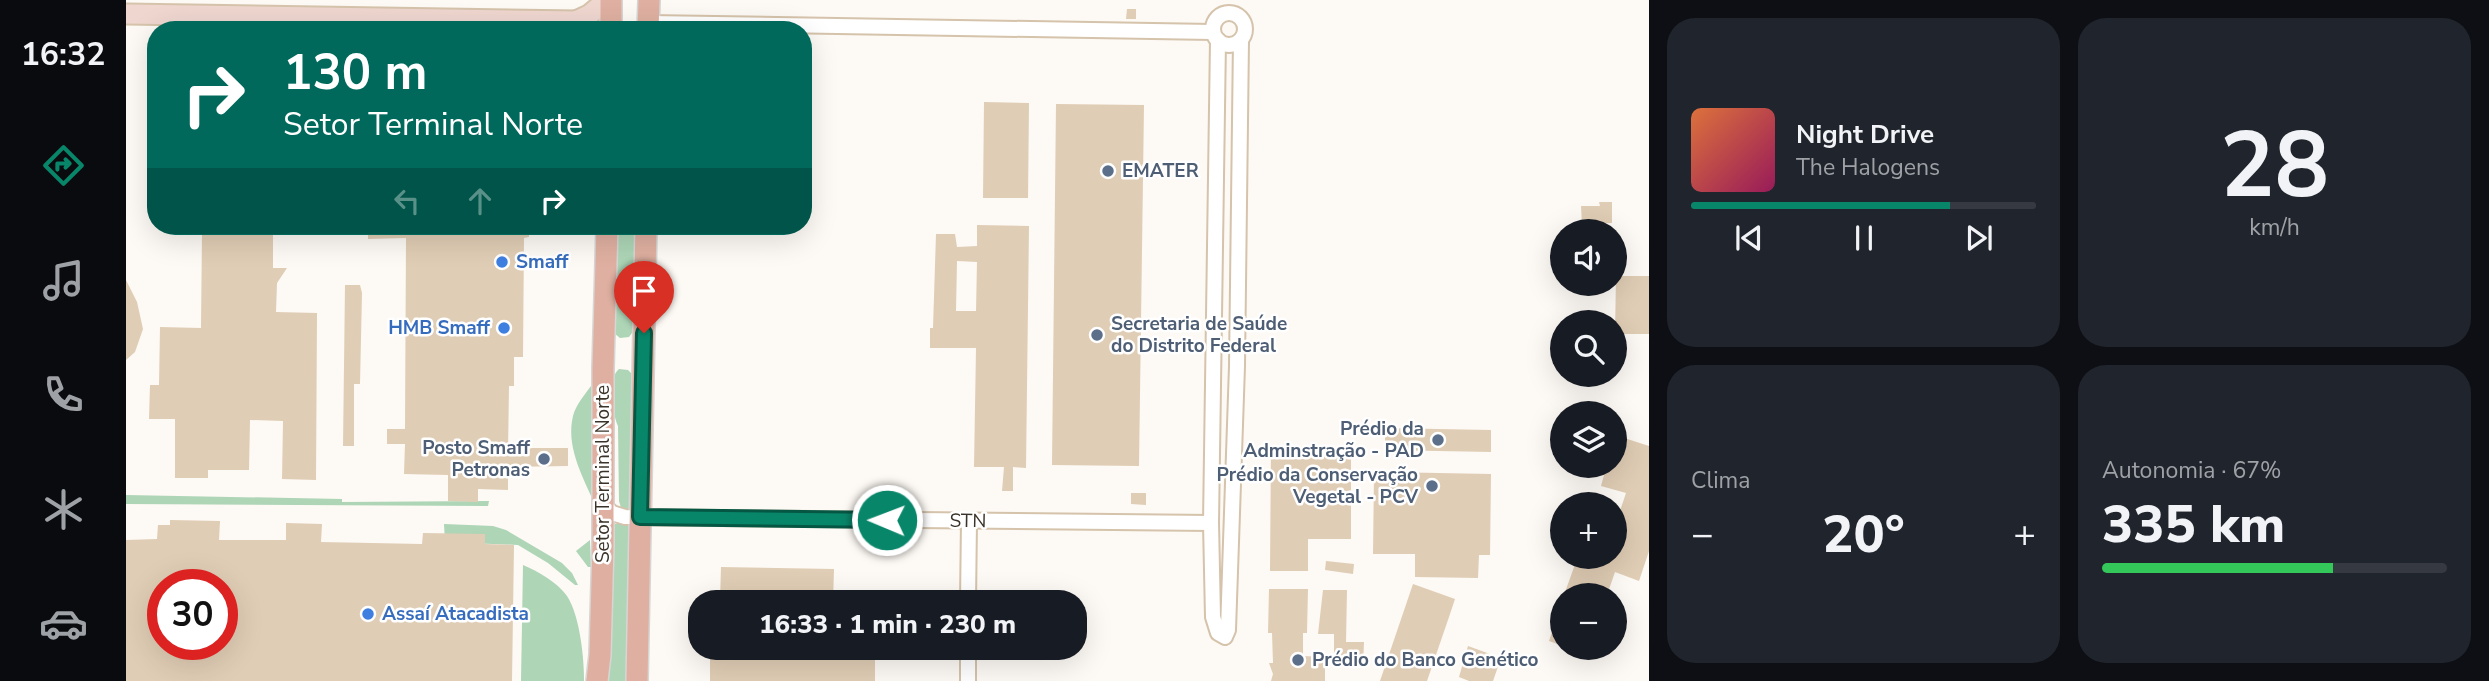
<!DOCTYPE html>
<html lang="pt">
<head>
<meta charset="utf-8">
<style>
	:root { --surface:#171b24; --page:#20242c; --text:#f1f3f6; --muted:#9ea1a6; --line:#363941; --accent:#088669 }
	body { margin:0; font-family:"Nunito Sans",sans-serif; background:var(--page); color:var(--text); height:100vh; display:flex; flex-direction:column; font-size:26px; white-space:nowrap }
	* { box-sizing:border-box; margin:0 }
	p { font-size:23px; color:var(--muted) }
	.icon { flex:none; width:38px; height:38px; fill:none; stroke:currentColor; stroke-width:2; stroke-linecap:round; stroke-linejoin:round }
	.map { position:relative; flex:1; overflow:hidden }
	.side { display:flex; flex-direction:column; gap:18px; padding:18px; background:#0d0f14; width:840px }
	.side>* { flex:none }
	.hud { position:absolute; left:21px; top:21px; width:665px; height:214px; border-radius:28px; box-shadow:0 7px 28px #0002; background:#00695c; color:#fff; overflow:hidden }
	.controls { position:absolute; left:1424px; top:219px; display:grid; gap:14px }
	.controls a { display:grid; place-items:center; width:77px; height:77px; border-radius:50%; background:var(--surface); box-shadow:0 7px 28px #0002; font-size:35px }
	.speed { position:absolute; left:21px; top:569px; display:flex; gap:14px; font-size:35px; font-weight:700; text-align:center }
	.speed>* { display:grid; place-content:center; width:91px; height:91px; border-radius:50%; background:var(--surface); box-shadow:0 7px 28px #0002; line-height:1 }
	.speed .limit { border:10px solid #d22; background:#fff; color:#111 }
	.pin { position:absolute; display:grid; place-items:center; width:60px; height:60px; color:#fff; margin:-72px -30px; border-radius:50% 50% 50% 0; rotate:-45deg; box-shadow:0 0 7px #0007 }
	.pin .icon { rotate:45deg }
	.me { position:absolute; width:77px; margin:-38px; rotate:271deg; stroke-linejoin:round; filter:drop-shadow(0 0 5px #0008) }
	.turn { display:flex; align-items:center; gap:24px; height:147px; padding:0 21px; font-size:32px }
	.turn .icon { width:91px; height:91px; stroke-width:2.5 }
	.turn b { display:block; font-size:49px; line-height:60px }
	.lanes { display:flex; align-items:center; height:66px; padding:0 21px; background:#0003; justify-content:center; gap:35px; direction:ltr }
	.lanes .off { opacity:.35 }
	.big { font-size:52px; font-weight:800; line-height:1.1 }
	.side .widget { flex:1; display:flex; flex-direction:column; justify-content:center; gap:10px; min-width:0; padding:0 24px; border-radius:28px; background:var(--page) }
	.side .dial { align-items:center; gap:0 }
	.dial b { font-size:91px; line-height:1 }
	.song { display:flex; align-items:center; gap:21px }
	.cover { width:84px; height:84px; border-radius:10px; background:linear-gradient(135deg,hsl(20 70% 55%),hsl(330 70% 35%)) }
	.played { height:7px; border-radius:4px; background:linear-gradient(90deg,var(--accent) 75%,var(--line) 75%) }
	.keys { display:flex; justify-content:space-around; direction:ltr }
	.heat { display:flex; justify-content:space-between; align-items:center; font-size:38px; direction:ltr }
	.charge { height:10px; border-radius:5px; background:linear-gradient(90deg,#34c759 67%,var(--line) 0) }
	.side .tiles { flex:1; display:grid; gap:18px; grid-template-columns:repeat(2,1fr) }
	.trip { position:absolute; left:562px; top:590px; width:399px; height:70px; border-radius:28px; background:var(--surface); box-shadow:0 7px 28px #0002; font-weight:800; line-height:70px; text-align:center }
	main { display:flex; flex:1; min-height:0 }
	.menu { display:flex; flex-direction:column; width:126px; justify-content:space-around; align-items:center; background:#090b0e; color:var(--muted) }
	.menu .icon { width:49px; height:49px }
	.menu .selected { color:var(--accent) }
	.menu b { font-size:32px; color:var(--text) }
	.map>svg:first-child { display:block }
	.green { fill:#add5b6 }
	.building { fill:#e0cdb5; fill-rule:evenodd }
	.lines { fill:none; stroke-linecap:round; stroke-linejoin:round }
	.street-casing { stroke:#d5c3ab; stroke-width:18 }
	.secondary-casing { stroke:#d5c3ab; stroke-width:23 }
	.primary-casing { stroke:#d8d6d4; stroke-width:24 }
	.street { stroke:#fff; stroke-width:14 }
	.secondary { stroke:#efd7d0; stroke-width:19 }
	.primary { stroke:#dfb0a1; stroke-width:21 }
	.route-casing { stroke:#055744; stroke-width:18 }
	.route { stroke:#088669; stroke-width:12 }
	.service-dot { fill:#5c6f8a; stroke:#fff; stroke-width:2.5 }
	.shop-dot { fill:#3f7fe0; stroke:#fff; stroke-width:2.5 }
	.labels { text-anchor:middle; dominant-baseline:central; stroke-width:5; stroke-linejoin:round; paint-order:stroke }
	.service-label { font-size:19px; font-weight:bold; fill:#4e5e75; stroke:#fff; text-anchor:start }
	.shop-label { font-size:19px; font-weight:bold; fill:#366cbe; stroke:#fff; text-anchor:start }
	.street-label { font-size:19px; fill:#3a3329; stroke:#fff }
</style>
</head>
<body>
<main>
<nav class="menu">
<b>16:32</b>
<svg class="icon selected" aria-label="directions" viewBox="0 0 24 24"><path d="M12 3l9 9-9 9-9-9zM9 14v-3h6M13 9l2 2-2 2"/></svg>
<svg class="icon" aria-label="music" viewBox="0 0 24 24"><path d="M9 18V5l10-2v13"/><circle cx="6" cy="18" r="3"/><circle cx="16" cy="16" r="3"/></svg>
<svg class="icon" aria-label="phone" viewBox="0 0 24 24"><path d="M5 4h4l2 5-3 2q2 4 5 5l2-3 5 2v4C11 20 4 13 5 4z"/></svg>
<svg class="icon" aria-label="climate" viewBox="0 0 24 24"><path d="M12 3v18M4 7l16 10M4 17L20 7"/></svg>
<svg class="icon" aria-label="car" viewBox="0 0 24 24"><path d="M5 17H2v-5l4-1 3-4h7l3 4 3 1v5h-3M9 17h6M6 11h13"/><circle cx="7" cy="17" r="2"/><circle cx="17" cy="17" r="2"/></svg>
</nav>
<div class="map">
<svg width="1523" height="681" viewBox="0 0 1523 681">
	<rect width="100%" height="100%" fill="#fdf9f4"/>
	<g class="green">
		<polygon points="490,226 511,226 509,329 503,337 494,338 488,333"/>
		<path d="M 493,369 L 502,370 L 507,375 L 508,510 L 496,511 L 493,501 L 492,426 C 486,414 482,377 493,369 Z"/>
		<path d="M 468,382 L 466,498 C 455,473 440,445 447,416 C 450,404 461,392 468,382 Z"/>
		<polygon points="0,495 216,499 216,502 363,501 362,506 0,504"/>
		<polygon points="507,523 504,681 483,681 486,524"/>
		<polygon points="318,524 367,526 380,530 436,563 446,573 452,585 449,585 422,563 392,545 319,542"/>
		<polygon points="464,540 465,567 462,567 450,551"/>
		<path d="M 397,565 C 413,572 431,582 441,596 C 454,616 458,658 458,681 L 395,681 Z"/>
	</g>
	<g class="building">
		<polygon points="1001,9 1010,9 1010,19 1000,19"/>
		<polygon points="858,102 903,103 902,198 857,198"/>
		<polygon points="930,104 1018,105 1013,466 926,465"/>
		<polygon points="1473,202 1486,202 1486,223 1456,224 1455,206 1474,206"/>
		<path d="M 851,225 L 903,226 L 900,468 L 887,467 L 887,491 L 876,491 L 878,467 L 848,467 L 850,348 L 804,348 L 804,328 L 807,328 L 810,234 L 829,234 L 831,247 L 851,246 ZM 831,261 L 851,262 L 850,311 L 830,311 Z"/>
		<polygon points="242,226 403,226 403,237 398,238 397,357 388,357 388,386 383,386 382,452 401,452 401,448 442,448 442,466 382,467 382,490 352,489 352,502 322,501 322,475 278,474 279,444 261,444 261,429 279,429 280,238 242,239"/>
		<polygon points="76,234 147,235 147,268 161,268 151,283 150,312 191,313 190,480 156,479 157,421 124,420 123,470 82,470 82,478 49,478 49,419 23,419 24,385 33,385 34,327 75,328"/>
		<polygon points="1490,276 1523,276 1523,334 1489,334"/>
		<polygon points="0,280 11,302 17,329 9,352 0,360"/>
		<polygon points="219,285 234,285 236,293 234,384 228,384 228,446 217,446"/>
		<polygon points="1259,428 1365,430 1365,452 1259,450"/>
		<polygon points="1489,435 1523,446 1523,551 1513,581 1489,572 1481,595 1438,595 1452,556 1489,556 1489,526 1500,493 1475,486 1478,475 1455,468 1455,466 1489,466"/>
		<polygon points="1145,446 1183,446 1183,456 1225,457 1225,539 1182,539 1182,571 1144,571"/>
		<polygon points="1259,472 1365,474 1364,555 1353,555 1352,578 1289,577 1289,554 1247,554 1248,474"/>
		<polygon points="1005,493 1020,493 1020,505 1005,504"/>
		<path d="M 44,520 L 94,521 L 93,540 L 160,540 L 160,523 L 196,524 L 195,542 L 296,544 L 297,533 L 359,534 L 359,544 L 388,545 L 386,681 L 0,681 L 0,540 L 31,539 L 32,525 L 44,525 ZM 37,584 L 96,584 L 96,644 L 37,644 Z"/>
		<polygon points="1200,561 1228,564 1227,574 1199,570"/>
		<polygon points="595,567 708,569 707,602 594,602"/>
		<polygon points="1287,584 1329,599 1324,614 1301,681 1254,681"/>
		<polygon points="1143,589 1182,589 1181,633 1177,633 1177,656 1199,657 1199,681 1145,681 1147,674 1143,663 1147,663 1146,633 1142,633"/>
		<polygon points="1197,590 1221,590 1220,642 1238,642 1237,666 1208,665 1208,634 1192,634"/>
		<polygon points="1435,605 1437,605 1437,646 1423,641"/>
		<polygon points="1342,646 1375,658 1367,681 1343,681 1333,677"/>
		<rect x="584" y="648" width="165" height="33"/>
	</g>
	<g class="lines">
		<g class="street-casing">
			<g id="street">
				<circle cx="1103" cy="29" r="16"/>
				<polyline points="522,23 1087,32"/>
				<polyline points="1092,40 1085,523 1087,617 1092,633 1099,637 1102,630 1111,366 1115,40"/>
				<polyline points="478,505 486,513 499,517 1085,523"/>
				<polyline points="842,602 843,521"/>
				<polyline points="842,681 842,648"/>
			</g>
		</g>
		<g class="secondary-casing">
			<g id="secondary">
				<polyline points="0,14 450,21 468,30"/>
				<polyline points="450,21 463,15 481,0"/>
			</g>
		</g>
		<g class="primary-casing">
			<g id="primary">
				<polyline points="485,30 485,0"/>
				<polyline points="522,30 523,0"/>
				<polyline points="471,681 474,655 477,545 477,368 481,226"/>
				<polyline points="511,681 520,226"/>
			</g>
		</g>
		<use href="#street" class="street"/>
		<use href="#secondary" class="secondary"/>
		<use href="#primary" class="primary"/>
	</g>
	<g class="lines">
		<g class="route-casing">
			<polyline id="route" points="518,333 514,517 761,520"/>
		</g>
		<use href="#route" class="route"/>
	</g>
	<g class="service-dot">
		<circle cx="982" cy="171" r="7"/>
		<circle cx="971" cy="335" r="7"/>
		<circle cx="1312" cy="440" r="7"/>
		<circle cx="418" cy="459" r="7"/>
		<circle cx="1306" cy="486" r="7"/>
		<circle cx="1172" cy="660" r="7"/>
	</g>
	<g class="shop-dot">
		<circle cx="376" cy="262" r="7"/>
		<circle cx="378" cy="328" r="7"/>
		<circle cx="242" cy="614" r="7"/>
	</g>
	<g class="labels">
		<g class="service-label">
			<text x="996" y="171">EMATER</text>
			<text x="985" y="324">Secretaria de Saúde<tspan x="985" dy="22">do Distrito Federal</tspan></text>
			<text x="1298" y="429" text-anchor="end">Prédio da<tspan x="1298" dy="22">Adminstração - PAD</tspan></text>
			<text x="404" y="448" text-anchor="end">Posto Smaff<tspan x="404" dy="22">Petronas</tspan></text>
			<text x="1292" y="475" text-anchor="end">Prédio da Conservação<tspan x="1292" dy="22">Vegetal - PCV</tspan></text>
			<text x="1186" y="660">Prédio do Banco Genético</text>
		</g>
		<g class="shop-label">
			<text x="390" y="262">Smaff</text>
			<text x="364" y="328" text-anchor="end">HMB Smaff</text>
			<text x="256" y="614">Assaí Atacadista</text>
		</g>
		<g class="street-label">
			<text transform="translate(477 474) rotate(-90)">Setor Terminal Norte</text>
			<text transform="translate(842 521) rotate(1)">STN</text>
		</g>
	</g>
</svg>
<div class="controls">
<a><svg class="icon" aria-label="sound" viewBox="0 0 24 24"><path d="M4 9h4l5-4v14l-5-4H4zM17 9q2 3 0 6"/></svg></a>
<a><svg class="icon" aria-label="search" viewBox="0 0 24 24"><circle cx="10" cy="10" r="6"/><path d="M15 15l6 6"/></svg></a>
<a><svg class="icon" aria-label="layers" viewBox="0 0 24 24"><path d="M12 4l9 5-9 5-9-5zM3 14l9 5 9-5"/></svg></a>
<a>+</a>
<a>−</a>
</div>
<div class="speed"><div class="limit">30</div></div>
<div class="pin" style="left:518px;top:333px;background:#d93025"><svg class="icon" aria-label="arrive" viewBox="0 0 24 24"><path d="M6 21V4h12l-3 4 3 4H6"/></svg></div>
<svg class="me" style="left:761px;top:520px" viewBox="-20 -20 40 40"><circle r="17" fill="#088669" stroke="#fff" stroke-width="3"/><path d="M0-11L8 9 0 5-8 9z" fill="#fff"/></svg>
<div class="trip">16:33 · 1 min · 230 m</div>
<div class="hud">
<div class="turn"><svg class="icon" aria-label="right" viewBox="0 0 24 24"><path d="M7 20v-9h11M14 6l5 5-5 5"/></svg><div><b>130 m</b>Setor Terminal Norte</div></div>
<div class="lanes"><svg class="icon off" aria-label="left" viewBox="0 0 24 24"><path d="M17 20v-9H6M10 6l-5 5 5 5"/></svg><svg class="icon off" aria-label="ahead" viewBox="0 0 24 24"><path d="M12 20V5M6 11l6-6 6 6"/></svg><svg class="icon" aria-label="right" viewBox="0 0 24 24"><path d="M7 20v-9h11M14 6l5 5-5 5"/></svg></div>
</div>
</div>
<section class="side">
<div class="tiles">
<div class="widget">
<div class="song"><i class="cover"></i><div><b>Night Drive</b><p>The Halogens</p></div></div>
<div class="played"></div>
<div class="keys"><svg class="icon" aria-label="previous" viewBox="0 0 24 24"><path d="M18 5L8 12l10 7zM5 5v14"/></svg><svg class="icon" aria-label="pause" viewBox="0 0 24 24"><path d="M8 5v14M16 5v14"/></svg><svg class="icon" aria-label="next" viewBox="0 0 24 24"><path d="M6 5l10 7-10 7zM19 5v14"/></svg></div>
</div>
<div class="widget dial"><b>28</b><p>km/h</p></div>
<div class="widget"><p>Clima</p>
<div class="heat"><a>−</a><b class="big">20°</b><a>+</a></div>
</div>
<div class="widget"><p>Autonomia · 67%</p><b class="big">335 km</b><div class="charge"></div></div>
</div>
</section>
</main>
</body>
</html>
